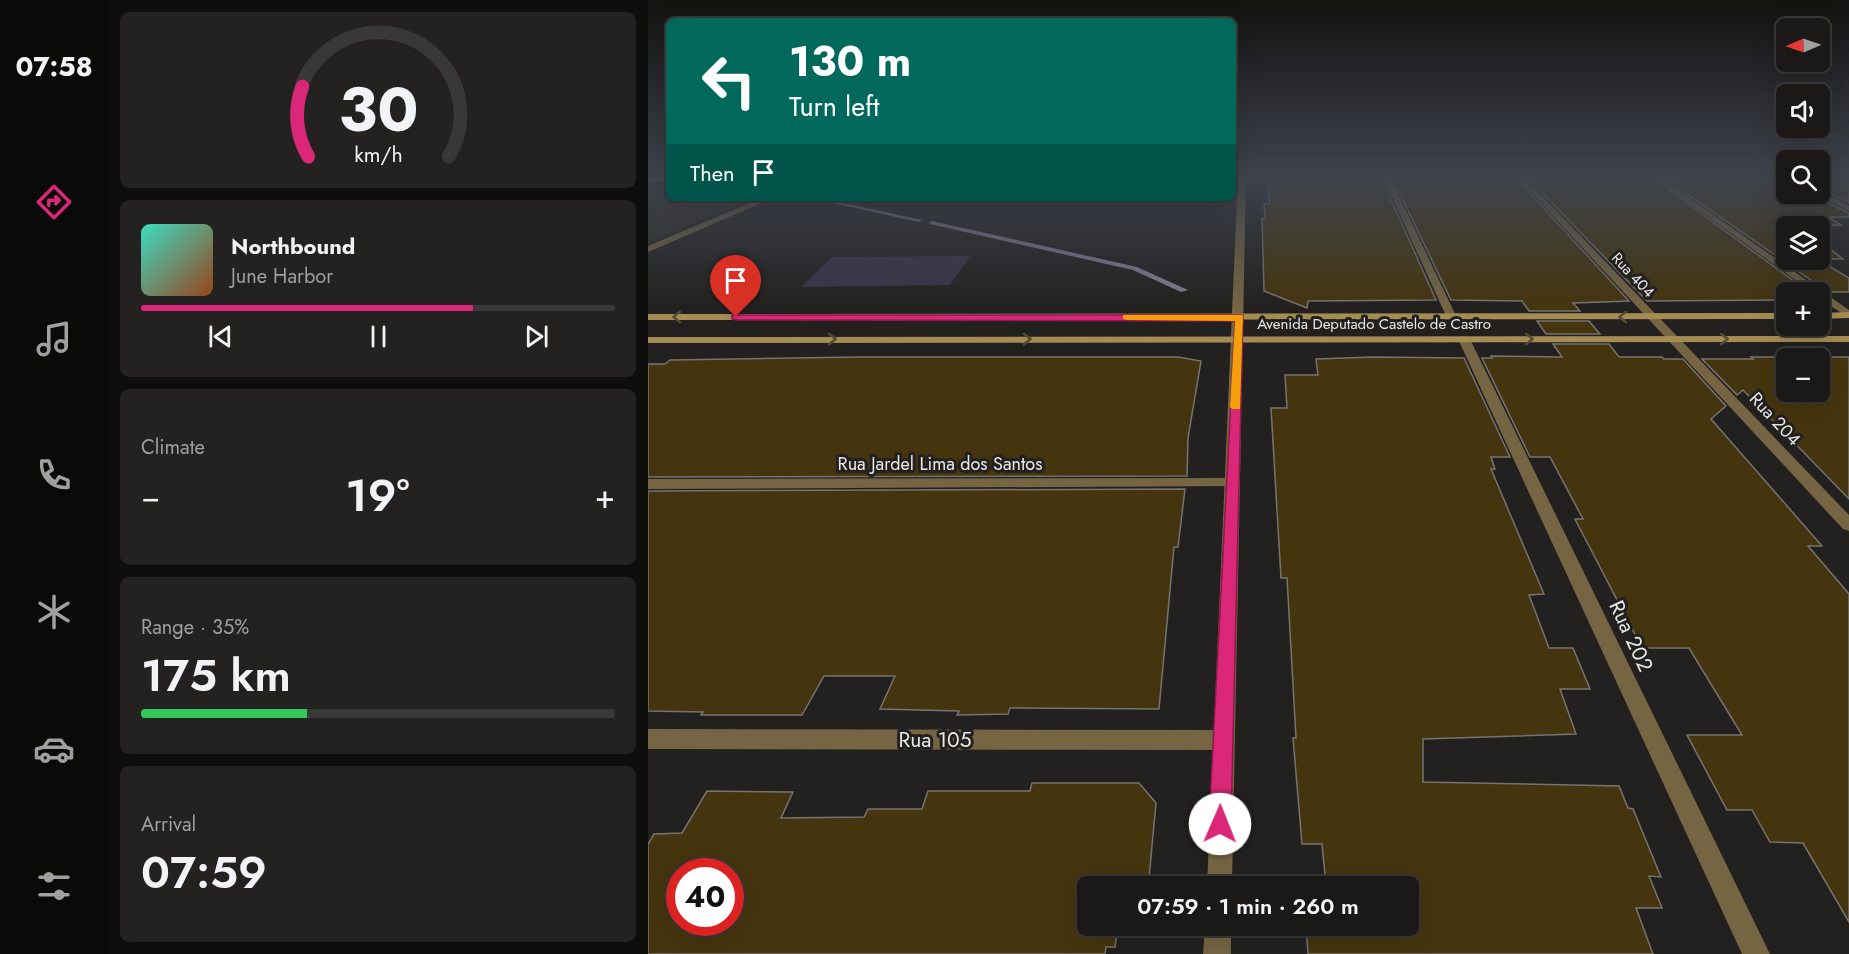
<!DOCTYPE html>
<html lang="en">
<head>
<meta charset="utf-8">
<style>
	:root { --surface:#1a1917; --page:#232220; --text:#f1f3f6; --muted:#9fa0a1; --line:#383836; --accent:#db2777 }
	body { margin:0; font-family:Jost,sans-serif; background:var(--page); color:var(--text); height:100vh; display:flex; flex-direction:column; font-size:22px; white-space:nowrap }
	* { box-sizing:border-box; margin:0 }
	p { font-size:20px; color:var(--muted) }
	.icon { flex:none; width:33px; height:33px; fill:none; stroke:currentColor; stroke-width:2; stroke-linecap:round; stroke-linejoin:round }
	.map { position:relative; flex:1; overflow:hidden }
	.details { display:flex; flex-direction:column; gap:12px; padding:12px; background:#0e0e0d; width:540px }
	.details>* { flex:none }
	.guide { position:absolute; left:18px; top:18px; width:570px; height:183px; border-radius:9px; box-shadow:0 6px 24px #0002,0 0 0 2px var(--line); background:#00695c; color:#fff; overflow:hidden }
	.needle { width:39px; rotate:268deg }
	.fabs { position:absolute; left:1128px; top:18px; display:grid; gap:12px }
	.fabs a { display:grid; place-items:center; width:54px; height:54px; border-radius:9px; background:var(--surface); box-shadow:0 6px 24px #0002,0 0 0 2px var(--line); font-size:30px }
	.speed { position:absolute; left:18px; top:858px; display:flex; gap:12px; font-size:30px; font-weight:700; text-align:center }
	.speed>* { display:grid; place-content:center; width:78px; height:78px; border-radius:50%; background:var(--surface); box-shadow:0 6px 24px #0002,0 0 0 2px var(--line); line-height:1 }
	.speed .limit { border:9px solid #d22; background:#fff; color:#111 }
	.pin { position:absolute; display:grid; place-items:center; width:51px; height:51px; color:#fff; margin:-62px -26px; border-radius:50% 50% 50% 0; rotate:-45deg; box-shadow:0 0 6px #0007 }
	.pin .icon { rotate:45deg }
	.me { position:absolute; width:66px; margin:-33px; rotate:1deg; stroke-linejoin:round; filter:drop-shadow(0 0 4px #0008) }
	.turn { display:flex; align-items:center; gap:21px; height:126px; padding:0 24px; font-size:27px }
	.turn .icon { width:78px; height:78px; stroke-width:2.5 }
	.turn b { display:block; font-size:42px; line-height:51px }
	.then { display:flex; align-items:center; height:57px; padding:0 24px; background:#0003; gap:12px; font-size:22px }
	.big { font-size:45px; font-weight:600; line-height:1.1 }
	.details .tile { flex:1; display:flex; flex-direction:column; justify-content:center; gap:9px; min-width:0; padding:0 21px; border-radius:9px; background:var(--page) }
	.details .dial { align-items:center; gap:0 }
	.dial svg { height:156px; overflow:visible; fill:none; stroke:var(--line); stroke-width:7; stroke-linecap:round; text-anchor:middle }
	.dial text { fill:var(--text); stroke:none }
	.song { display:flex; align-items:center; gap:18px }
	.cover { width:72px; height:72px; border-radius:9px; background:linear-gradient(135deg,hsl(170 70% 55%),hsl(20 70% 35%)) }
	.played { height:6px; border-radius:3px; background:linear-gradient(90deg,var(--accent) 70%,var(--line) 70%) }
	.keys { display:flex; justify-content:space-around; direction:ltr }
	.heat { display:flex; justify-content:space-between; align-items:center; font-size:33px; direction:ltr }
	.charge { height:9px; border-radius:4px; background:linear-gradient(90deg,#34c759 35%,var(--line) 0) }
	.trip { position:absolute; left:429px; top:876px; width:342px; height:60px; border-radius:9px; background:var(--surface); box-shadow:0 6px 24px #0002,0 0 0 2px var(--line); font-weight:600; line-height:60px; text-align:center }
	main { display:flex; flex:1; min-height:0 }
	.menu { display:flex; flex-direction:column; width:108px; justify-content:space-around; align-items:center; background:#0a0a09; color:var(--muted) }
	.menu .icon { width:42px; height:42px }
	.menu .current { color:var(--accent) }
	.menu b { font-size:27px; color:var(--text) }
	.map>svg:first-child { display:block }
	.built { fill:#2e2a23 }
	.green { fill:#3a3349 }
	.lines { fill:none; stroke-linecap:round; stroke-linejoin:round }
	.stream { fill:#837c94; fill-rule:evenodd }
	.building { fill:#45350e; stroke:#767472; stroke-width:1.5; fill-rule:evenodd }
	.minor { fill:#756543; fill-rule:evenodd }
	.tertiary { fill:#756543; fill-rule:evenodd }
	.secondary { fill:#a58c53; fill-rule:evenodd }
	.oneway { stroke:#564c34 }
	.route { fill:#db2777; stroke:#8e194d; stroke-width:1.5 }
	.slow { fill:#f59e0b }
	.labels { text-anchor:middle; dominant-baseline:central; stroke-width:6; stroke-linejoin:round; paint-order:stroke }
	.far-street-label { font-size:15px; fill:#eae9e8; stroke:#22211f }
	.street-label { font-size:18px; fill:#eae9e8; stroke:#22211f }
	.near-street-label { font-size:21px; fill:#eae9e8; stroke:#22211f }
</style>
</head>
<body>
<main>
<nav class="menu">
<b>07:58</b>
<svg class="icon current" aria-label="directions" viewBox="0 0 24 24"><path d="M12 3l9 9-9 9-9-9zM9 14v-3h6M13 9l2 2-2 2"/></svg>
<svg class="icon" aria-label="music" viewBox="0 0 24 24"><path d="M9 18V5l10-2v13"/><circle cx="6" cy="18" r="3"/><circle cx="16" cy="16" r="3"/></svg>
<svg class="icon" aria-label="phone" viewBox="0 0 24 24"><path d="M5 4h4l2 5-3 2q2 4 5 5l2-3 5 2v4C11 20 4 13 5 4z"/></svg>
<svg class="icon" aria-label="climate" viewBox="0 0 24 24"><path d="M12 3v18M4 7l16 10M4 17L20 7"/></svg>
<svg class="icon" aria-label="car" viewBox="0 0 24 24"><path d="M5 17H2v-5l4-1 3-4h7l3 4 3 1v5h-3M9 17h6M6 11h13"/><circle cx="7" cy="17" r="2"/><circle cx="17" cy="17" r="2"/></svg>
<svg class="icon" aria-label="filters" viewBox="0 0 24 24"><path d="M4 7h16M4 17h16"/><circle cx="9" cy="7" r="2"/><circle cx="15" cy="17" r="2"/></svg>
</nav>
<section class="details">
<div class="tile dial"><svg viewBox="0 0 100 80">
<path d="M14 69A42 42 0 1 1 86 69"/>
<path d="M14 69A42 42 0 0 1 11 33" stroke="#db2777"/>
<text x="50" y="56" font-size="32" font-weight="700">30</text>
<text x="50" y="72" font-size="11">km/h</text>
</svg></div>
<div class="tile">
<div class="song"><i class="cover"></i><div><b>Northbound</b><p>June Harbor</p></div></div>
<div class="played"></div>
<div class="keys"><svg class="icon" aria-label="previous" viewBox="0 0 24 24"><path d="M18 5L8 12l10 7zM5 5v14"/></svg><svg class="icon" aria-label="pause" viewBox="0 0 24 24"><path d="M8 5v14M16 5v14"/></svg><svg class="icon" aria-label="next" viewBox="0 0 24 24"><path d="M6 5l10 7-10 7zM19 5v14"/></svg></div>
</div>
<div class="tile"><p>Climate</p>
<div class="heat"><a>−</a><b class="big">19°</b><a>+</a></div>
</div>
<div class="tile"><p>Range · 35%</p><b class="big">175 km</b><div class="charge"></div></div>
<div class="tile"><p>Arrival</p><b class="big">07:59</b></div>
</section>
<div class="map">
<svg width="1201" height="954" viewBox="0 0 1201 954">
	<rect width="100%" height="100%" fill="#22211f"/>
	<polygon class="built" points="18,189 21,189 21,198 77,198 99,201 0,243 0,195"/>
	<polygon class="green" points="322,256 302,285 153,287 184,257"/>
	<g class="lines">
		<g class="stream">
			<polygon points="21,176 21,180 0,182 0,178"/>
			<polygon points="162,198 173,198 274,220 271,222"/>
			<polygon points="284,221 489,267 540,290 533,292 485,270 282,224 281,223"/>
		</g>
	</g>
	<g class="building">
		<polygon points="619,175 732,175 788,300 660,301 659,308 616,291 614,218 617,218 616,204 622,204"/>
		<polygon points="743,175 865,175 981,301 925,303 932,311 881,311 874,301 803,300"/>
		<polygon points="877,175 1000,175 1161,292 1138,292 1138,300 999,301"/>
		<polygon points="1012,175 1138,175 1138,194 1167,194 1168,197 1201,213 1201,217 1180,217 1193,225 1138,226 1138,260 1171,260 1201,278 1201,292 1180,292"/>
		<polygon points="1172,175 1184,175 1185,179 1201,184 1201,203 1172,189"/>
		<polygon points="1172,237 1178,241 1172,241 1195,259 1172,259"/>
		<polygon points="889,321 941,321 952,334 898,334"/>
		<polygon points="905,344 961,344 971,357 1014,357 1016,359 1035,359 1078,406 1063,419 1174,546 1160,546 1201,594 1201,922 1155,843 1122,842 1104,810 1079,810 1039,735 1094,735 1041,648 994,648 927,519 935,519 902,457 882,457 834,358 844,358 843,356 914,357"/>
		<polygon points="210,357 530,357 553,361 540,438 539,476 0,477 0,364 17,364 22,360"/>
		<polygon points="726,357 816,358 862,457 843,457 847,469 843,469 896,594 881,595 901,648 925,648 942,689 912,689 928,734 775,739 775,782 971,786 980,808 985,809 1013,877 1001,876 1014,908 988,908 1005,954 660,954 658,926 760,926 760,886 678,886 674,844 654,844 645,738 648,738 639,578 633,578 623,408 639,408 637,375 670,375 668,359"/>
		<path d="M 1103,357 L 1201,357 L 1201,499 L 1095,390 L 1089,395 L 1054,359 L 1105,359 ZM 1138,358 L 1172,358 L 1172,392 L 1138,392 Z"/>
		<polygon points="537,489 530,547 526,547 511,709 362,708 360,714 309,715 311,711 232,709 247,676 176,676 154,715 53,715 55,712 0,711 0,491"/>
		<path d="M 384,783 L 491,783 L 508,803 L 501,878 L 477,878 L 476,886 L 440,886 L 440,926 L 470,926 L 467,947 L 458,947 L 457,954 L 0,954 L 0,844 L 6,834 L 34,833 L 59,791 L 145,792 L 133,818 L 216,817 L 220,809 L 274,809 L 280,791 L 382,791 ZM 32,872 L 82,872 L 82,922 L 32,922 Z"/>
	</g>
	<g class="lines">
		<g class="minor">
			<polygon points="734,175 741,175 809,318 808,320 804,321 799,318"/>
			<polygon points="867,175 874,175 1201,515 1201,531 1195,529"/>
			<polygon points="1002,175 1009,175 1201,310 1201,318 1172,299 1172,292 1164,292"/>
			<polygon points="816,336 822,339 1122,954 1094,954 810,339"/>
			<polygon points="584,478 592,483 589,486 0,489 0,479"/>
			<polygon points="0,729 573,730 581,733 584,740 581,747 573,750 0,749"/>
		</g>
		<g class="tertiary">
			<polygon points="590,175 598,175 584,886 559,886"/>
			<polygon points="1186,175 1201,177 1201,182 1186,177"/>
			<polygon points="1172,191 1201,206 1201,211 1169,195"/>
			<polygon points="114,198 125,198 0,252 0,246"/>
			<polygon points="557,926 583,926 583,954 555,954"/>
		</g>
		<g class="secondary">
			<polygon points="1201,312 1201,318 1172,319 1172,313"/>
			<polygon points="1138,313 1138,319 0,320 0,314"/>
			<polygon points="1201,336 1201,342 0,343 0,337"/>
		</g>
	</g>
	<defs><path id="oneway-chevron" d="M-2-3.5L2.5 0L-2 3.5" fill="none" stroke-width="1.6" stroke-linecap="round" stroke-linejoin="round" transform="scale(1.5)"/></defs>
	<g class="oneway">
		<use href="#oneway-chevron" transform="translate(29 317) rotate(180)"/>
		<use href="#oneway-chevron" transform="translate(975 317) rotate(180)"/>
		<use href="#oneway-chevron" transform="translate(184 339)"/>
		<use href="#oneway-chevron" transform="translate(379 339)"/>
		<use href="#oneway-chevron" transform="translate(881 339)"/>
		<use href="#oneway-chevron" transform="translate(1076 339)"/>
	</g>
	<linearGradient id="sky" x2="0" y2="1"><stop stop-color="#131211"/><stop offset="0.57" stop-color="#3e434d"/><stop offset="1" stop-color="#3e434d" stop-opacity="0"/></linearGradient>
	<rect width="1201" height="308" fill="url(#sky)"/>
	<polygon class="route" points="84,315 595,315 583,824 579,832 572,835 564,832 561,824 587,321 88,320 84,319"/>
	<polygon class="slow" points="475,315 595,315 592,409 584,409 582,407 587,321 479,320 475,319"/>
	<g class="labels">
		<g class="far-street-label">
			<text transform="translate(985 275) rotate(47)">Rua 404</text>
			<text x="726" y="324">Avenida Deputado Castelo de Castro</text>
		</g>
		<g class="street-label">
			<text transform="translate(1127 419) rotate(47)">Rua 204</text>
			<text x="292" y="464">Rua Jardel Lima dos Santos</text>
		</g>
		<g class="near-street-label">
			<text transform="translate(983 636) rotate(65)">Rua 202</text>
			<text x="287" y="740">Rua 105</text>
		</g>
	</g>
</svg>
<div class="fabs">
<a><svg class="needle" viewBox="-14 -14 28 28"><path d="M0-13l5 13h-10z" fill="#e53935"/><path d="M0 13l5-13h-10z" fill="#9fa0a1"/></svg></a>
<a><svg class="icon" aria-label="sound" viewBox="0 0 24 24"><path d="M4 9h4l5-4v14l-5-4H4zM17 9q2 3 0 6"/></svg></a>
<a><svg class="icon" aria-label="search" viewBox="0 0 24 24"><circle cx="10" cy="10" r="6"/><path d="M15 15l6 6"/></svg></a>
<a><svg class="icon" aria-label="layers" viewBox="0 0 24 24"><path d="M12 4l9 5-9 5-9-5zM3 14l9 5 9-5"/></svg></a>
<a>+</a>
<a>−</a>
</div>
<div class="speed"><div class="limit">40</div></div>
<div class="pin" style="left:88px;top:317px;background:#d93025"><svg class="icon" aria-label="arrive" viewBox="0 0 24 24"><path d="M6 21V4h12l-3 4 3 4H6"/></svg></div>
<svg class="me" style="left:572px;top:824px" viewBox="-20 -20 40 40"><circle r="19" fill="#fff"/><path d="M0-13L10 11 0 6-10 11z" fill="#db2777"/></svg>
<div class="trip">07:59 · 1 min · 260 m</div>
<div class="guide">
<div class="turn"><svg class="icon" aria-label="left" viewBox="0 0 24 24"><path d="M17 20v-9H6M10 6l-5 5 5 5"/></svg><div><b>130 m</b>Turn left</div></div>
<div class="then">Then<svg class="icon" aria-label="arrive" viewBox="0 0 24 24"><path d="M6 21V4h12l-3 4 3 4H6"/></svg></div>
</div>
</div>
</main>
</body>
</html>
